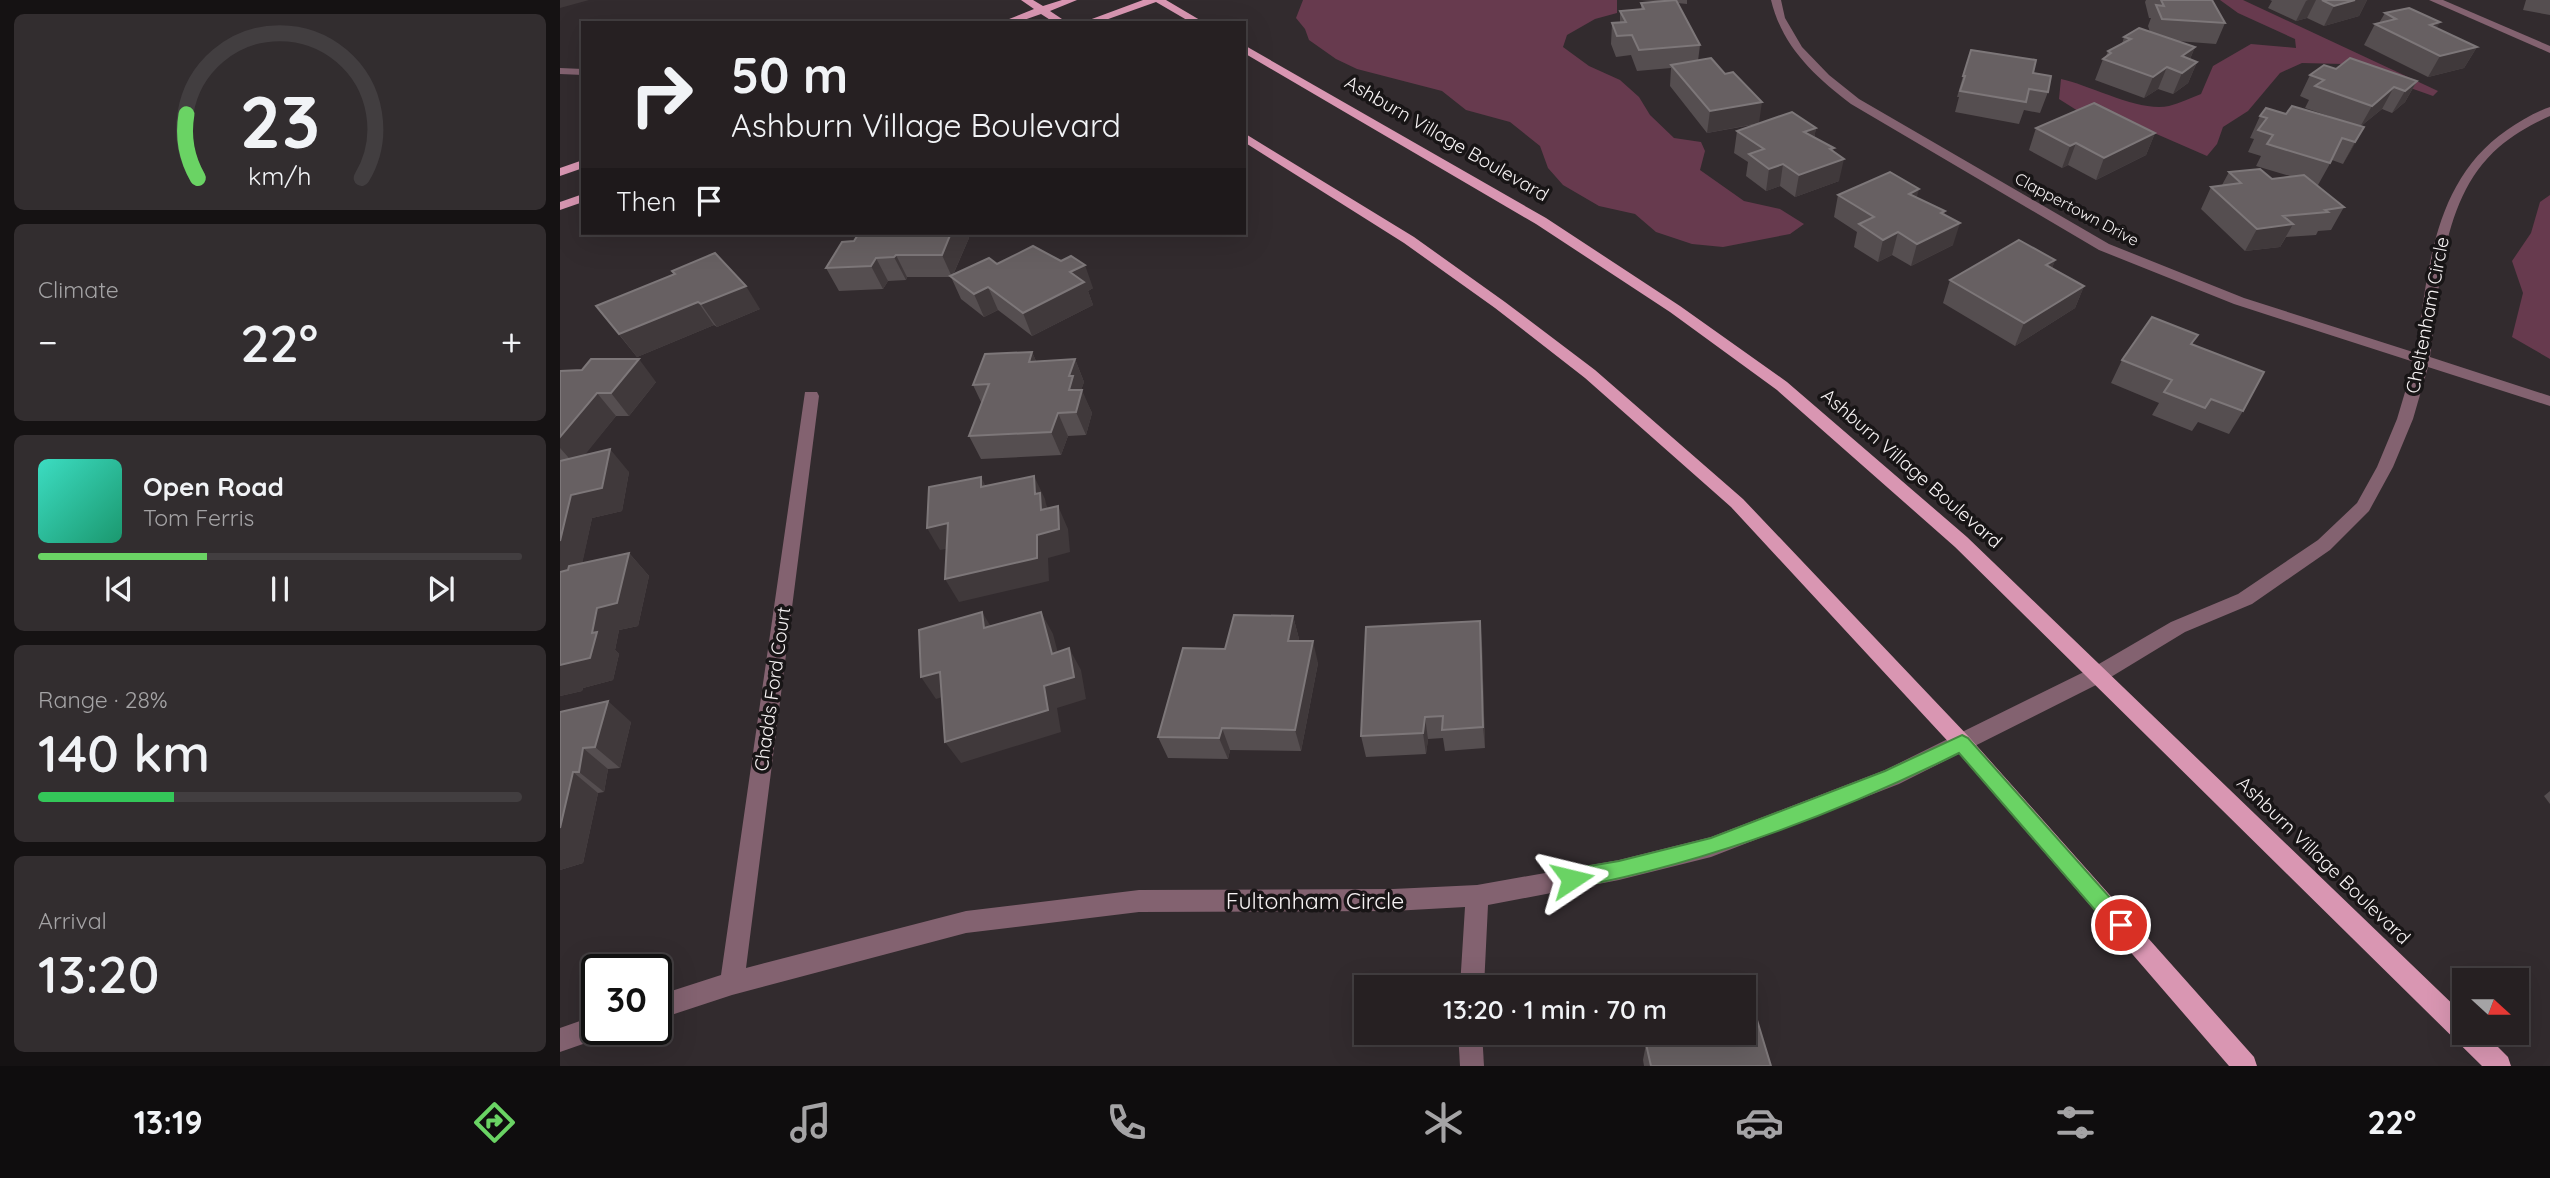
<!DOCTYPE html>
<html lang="en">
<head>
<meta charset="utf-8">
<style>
	:root { --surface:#262022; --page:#322d2f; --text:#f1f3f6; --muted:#a4a3a5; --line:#423e40; --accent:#6ad364 }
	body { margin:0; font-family:Quicksand,sans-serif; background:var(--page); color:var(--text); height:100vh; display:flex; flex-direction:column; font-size:26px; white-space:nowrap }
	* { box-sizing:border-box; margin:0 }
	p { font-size:23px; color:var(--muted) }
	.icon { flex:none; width:38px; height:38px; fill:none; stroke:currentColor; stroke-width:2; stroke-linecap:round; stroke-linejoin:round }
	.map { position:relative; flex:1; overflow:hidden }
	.drawer { display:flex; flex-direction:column; gap:14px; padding:14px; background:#151213; width:560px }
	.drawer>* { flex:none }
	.hud { position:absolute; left:21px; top:21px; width:665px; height:214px; border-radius:0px; box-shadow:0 7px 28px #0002,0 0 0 2px var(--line); background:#262022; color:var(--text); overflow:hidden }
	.needle { width:46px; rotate:111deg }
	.tools { position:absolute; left:1892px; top:968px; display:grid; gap:14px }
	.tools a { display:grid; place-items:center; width:77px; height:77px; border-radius:0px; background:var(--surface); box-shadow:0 7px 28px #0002,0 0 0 2px var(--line); font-size:35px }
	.speed { position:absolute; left:21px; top:954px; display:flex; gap:14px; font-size:35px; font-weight:700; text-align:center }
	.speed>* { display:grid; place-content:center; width:91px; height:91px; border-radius:50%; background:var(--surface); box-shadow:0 7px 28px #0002,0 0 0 2px var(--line); line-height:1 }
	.speed .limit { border:4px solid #111; border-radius:10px; background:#fff; color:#111 }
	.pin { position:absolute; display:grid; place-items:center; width:60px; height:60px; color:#fff; margin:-30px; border:4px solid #fff; border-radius:50%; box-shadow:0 2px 7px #0007 }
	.me { position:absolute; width:77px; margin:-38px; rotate:80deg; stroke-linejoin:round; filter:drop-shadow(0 0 5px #0008) }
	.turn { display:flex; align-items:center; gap:24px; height:147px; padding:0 35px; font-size:32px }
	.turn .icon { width:91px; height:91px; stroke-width:2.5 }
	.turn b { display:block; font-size:49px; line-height:60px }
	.then { display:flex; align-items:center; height:66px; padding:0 35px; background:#0003; gap:14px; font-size:26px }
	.big { font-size:52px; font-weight:600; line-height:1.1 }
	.drawer .card { flex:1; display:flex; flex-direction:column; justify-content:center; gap:10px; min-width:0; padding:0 24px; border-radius:10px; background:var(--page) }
	.drawer .dial { align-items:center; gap:0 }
	.dial svg { height:182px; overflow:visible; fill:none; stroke:var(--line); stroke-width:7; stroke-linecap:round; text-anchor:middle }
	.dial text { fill:var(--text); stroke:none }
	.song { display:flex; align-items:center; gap:21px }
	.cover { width:84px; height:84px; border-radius:10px; background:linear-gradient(135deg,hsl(170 70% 55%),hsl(160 70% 35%)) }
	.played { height:7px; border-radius:4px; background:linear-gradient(90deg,var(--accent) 35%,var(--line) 35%) }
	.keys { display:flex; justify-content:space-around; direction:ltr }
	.heat { display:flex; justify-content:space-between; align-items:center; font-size:38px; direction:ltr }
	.charge { height:10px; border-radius:5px; background:linear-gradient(90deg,#34c759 28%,var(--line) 0) }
	.trip { position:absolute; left:794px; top:975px; width:402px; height:70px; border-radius:0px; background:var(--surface); box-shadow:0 7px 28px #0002,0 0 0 2px var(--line); font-weight:600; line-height:70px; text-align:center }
	.tab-bar { display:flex; height:112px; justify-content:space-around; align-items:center; background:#0f0d0e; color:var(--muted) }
	.tab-bar .icon { width:49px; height:49px }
	.tab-bar .selected { color:var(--accent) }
	.tab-bar b { font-size:32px; color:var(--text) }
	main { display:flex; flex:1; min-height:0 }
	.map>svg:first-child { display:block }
	.green { fill:#673a4e }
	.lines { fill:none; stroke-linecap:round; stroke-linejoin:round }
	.minor { fill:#836270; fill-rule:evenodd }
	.major { fill:#d996b2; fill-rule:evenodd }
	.wall { fill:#554e50 }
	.shaded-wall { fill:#40393b }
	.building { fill:#676062; stroke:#7d7779; stroke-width:2 }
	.route { fill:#6ad364; stroke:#458941; stroke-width:2 }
	.labels { text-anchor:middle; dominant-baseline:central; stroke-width:7; stroke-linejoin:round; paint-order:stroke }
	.far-street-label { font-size:16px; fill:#f7f3f4; stroke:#181516 }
	.street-label { font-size:19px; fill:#f7f3f4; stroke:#181516 }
	.near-street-label { font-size:23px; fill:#f7f3f4; stroke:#181516 }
</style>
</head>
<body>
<main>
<section class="drawer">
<div class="card dial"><svg viewBox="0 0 100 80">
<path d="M14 69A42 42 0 1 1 86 69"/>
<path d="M14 69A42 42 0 0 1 9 41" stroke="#6ad364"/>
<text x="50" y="56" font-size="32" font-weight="700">23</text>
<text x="50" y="72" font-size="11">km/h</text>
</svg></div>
<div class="card"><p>Climate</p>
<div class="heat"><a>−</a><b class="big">22°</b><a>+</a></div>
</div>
<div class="card">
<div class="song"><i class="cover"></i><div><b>Open Road</b><p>Tom Ferris</p></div></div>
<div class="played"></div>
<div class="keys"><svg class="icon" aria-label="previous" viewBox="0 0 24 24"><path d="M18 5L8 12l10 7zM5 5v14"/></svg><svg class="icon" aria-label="pause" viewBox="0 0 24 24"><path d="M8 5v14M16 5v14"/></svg><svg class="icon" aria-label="next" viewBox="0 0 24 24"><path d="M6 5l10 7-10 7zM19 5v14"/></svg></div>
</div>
<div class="card"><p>Range · 28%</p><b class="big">140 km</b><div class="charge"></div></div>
<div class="card"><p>Arrival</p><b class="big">13:20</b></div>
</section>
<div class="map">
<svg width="1990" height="1066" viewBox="0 0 1990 1066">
	<rect width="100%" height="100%" fill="#322b2e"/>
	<g class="green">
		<polygon points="743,0 1057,0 1057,13 1035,19 1007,35 1003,47 1029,66 1060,80 1079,97 1090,115 1114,138 1141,142 1145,151 1140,170 1184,201 1220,209 1244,224 1230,234 1163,247 1132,244 1096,232 1075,214 1039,206 1003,185 988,168 980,146 950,122 906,110 882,91 797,69 776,59 749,40 745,29 736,18"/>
		<path d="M 1660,0 L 1683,0 L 1878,91 L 1873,96 L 1783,64 L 1742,63 L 1720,73 L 1688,111 L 1663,127 L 1657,144 L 1647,156 L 1562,119 L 1518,111 L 1499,99 L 1501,79 C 1530,85 1581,113 1609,106 C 1620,103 1630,98 1641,94 L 1653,66 L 1691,44 L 1736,48 L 1735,39 L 1678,13 Z"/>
		<polygon points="1990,195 1990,359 1952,337 1963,293 1952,261 1971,233 1980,202"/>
	</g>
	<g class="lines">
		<g class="minor">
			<path d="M 1211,0 L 1221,0 L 1225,18 L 1242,47 L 1269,75 L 1299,99 L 1549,244 L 1684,298 L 1856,353 C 1868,271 1873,181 1947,130 C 1960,121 1975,112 1990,107 L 1990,116 C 1972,124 1954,134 1939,147 C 1881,197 1880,286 1870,357 L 1990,396 L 1990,406 L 1868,367 L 1853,419 L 1833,467 L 1809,511 L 1770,550 L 1692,604 L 1625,632 L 1546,680 L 1339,784 L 1151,857 L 1059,880 L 928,905 L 924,987 L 900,987 L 905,907 L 833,911 L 579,912 L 406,933 L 172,995 L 96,1020 L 96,996 L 161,975 L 245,392 L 257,392 L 259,396 L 186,968 L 406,911 L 579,890 L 833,889 L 917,885 L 1059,860 L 1151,837 L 1325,770 L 1532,668 L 1611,622 L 1678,594 L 1758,540 L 1797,503 L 1817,467 L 1837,419 L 1854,362 L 1674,304 L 1539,250 L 1291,104 C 1254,76 1222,46 1211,0 Z"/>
			<polygon points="1869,0 1883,0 1990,46 1990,53"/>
			<polygon points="0,68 23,69 23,75 0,74"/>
			<polygon points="37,1015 37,1029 48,1029 46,1036 0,1052 0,1028"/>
			<polygon points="898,1032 922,1032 924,1066 900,1066"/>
		</g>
		<g class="major">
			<polygon points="461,0 473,0 483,6 502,0 517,0 490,11 508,23 495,23 481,14 455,23 439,23 474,9"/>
			<polygon points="583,0 606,0 645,23 632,23 596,2 537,23 521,23"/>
			<polygon points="684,45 986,218 1120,306 1227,382 1407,537 1904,1015 1904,1032 1923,1032 1948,1057 1951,1066 1922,1066 1395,547 1217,390 1110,312 976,224 684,53"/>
			<polygon points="684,133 854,237 945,302 1035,370 1183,499 1409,737 1694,1057 1697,1066 1669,1066 1395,749 1171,507 1025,378 935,308 844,243 684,142"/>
			<polygon points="23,160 23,168 0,176 0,168"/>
			<polygon points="23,194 23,202 0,210 0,202"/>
		</g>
	</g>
	<g class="wall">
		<polygon points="1079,0 1127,0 1127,4 1117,3 1140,45 1138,61 1199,123 1256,128 1254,138 1274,152 1279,181 1235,197 1220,186 1206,191 1186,176 1188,162 1174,153 1177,131 1197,124 1147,133 1110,86 1111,68 1077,71 1071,55 1056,57 1051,44 1052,23 1060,23 1060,11 1081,9 1081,3 1098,1"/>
		<polygon points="1586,0 1652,0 1665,23 1656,44 1617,41 1635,47 1630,59 1637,62 1628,83 1613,94 1598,89 1584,98 1535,80 1543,59 1546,56 1548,51 1562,44 1564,37 1590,32 1588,26 1591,18 1589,18 1585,2"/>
		<polygon points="1710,0 1807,0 1799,16 1764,26 1747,18 1736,21 1708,8 1712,1"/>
		<polygon points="1966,0 1990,0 1990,15 1963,10"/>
		<polygon points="1825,13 1877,28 1917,47 1904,68 1868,77 1804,45 1815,24 1819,23"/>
		<polygon points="1776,69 1857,81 1845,102 1832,113 1822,109 1801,126 1804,127 1783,164 1772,160 1758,185 1756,185 1784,207 1771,230 1758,231 1756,235 1726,237 1720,247 1685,251 1641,209 1651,187 1662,185 1669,172 1712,179 1730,176 1696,166 1701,156 1688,152 1694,139 1690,138 1700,116 1769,116 1745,108 1749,100 1740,96 1750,75"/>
		<polygon points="1473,73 1488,92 1480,113 1464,110 1459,124 1395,112 1399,97 1397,97 1403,76"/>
		<polygon points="1476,128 1595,133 1586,155 1536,180 1508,165 1502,168 1469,150"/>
		<polygon points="1278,195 1385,211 1384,214 1393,245 1351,266 1332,255 1318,262 1294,247 1297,232 1274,217"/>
		<polygon points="299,233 407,233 409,238 393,275 437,264 533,288 528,291 533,305 472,336 438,310 424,317 401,299 391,277 347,277 346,280 328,281 323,289 279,291 266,268 294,241"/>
		<polygon points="1495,260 1492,268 1524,286 1515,308 1455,346 1383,303 1390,280"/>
		<polygon points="112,271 200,309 157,327 154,325 77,357 36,306 114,275"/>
		<polygon points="1633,345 1683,411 1669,434 1638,422 1632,431 1592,415 1599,403 1551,383 1562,360"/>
		<polygon points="472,352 476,361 515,359 524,382 521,390 532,413 526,435 508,436 501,455 421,459 409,436 422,404 413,385"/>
		<polygon points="0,371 96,382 69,416 56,416 24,455 69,472 62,511 32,518 22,563 69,553 89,576 78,626 59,630 55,650 59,654 53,680 23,688 22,691 0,696"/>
		<polygon points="733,616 739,639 739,641 758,663 741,751 670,750 668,759 608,758 598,737 665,649"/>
		<polygon points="922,643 925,748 885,751 883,738 868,739 866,754 806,757 801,736"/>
		<polygon points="0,712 71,722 60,768 48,769 44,792 38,793 23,863 0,870"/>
		<polygon points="1990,791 1990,804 1984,796"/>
		<polygon points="1086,1044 1211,1066 1084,1066 1083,1060"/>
	</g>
	<g class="shaded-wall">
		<polygon points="0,0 29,0 0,8"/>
		<polygon points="1748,0 1756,0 1747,18 1736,21 1746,1"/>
		<polygon points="1795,0 1807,0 1799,16 1764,26 1774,6"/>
		<polygon points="1880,22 1869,43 1870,25"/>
		<polygon points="1635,47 1626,68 1622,56"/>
		<polygon points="1917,47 1904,68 1868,77 1880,56"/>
		<polygon points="1637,62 1628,83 1613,94 1622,73"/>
		<polygon points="1607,67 1598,89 1584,98 1593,77"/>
		<polygon points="1857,81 1845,102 1832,113 1845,91"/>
		<polygon points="1834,87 1822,109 1800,127 1812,106"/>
		<polygon points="1202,102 1199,123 1147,133 1150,111"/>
		<polygon points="1804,127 1792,149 1783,164 1795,142"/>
		<polygon points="1256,128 1252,150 1244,132"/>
		<polygon points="1595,133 1586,155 1536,180 1544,158"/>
		<polygon points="1516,143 1508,165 1502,168 1510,146"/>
		<polygon points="1274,148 1271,163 1284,159 1279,181 1235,197 1239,175 1270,149"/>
		<polygon points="1223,164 1220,186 1206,191 1209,169"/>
		<polygon points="1359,189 1353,212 1349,194"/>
		<polygon points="1385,211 1379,233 1400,223 1393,245 1351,266 1357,244 1381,213"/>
		<polygon points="1733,224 1720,247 1685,251 1697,229"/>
		<polygon points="1338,232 1332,255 1318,262 1323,240"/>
		<polygon points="391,233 407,233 409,238 392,277 382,255"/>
		<polygon points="336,255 347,277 346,280 334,257"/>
		<polygon points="316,258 328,281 323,289 311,266"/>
		<polygon points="1495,260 1487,283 1486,265"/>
		<polygon points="525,265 533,288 528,291 533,305 472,336 463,313 510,272"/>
		<polygon points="186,286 200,309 157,327 141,304"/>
		<polygon points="1524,286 1515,308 1455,346 1464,323"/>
		<polygon points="428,287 438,310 424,317 414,294"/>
		<polygon points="138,302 154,325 77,357 59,334"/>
		<polygon points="472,352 482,375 469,362"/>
		<polygon points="79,359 96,382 69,416 51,393"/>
		<polygon points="515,359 524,382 520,393 522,390 532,413 526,435 516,412 509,390 509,376"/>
		<polygon points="37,393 56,416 16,466 0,448 0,437"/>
		<polygon points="498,413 508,436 501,455 491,432"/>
		<polygon points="50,449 69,472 62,511 32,518 20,574 0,579 0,541 11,495"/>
		<polygon points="474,476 485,499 486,504 491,516 498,506 508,529 510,552 488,558 489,581 399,602 385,579 477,535 481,510 475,494"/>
		<polygon points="421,477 433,500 421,487"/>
		<polygon points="388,523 401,546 380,550 367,528"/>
		<polygon points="69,553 89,576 78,626 59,630 55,650 59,654 53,680 23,688 22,691 0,696 0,665 37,608"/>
		<polygon points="422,612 436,635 424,628"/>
		<polygon points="481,612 493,634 504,676 492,654"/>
		<polygon points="733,616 739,639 734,663 728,641"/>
		<polygon points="920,621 922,643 925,748 923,727"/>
		<polygon points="753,641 758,663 741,751 735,730"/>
		<polygon points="509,648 521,670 526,699 497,708 501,732 401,763 385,742 484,686"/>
		<polygon points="380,672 395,693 376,699 361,677"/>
		<polygon points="48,701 71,722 60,768 35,747"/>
		<polygon points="865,717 868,739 866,754 863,733"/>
		<polygon points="662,728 670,750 668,759 659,738"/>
		<polygon points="23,748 48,769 44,792 19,772"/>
		<polygon points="13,772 38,793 23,863 0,870 0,828"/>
	</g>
	<g class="building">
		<polygon points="1116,0 1140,45 1079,50 1072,35 1057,36 1052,23 1066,22 1060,11 1084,9 1081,3"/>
		<polygon points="1601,0 1652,0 1665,23 1602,19 1596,5 1604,6"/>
		<polygon points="1762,0 1795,0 1774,6"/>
		<polygon points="1849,8 1880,22 1870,25 1917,47 1880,56 1815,24 1836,19 1825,13"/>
		<polygon points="1579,28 1635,47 1622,56 1637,62 1622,73 1607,67 1593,77 1543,59 1551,53 1548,51 1571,39 1564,37"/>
		<polygon points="1411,50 1476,60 1473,73 1491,76 1488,92 1469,89 1466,102 1400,91 1405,76 1403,76"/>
		<polygon points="1151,58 1165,74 1173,72 1202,102 1150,111 1111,65"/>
		<polygon points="1790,58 1857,81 1845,91 1834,87 1812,106 1755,86 1764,80 1750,75 1764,65 1776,69"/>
		<polygon points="1534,103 1595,133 1544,158 1516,143 1510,146 1476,128"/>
		<polygon points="1732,106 1804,127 1795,142 1782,138 1770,163 1707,144 1713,135 1698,130 1707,118 1700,116 1706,108 1726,114"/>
		<polygon points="1232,112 1256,128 1244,132 1274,148 1270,149 1284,159 1239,175 1223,164 1209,169 1189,154 1204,149 1177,131"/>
		<polygon points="1700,169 1712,179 1744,175 1784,207 1765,210 1768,212 1723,216 1733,224 1697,229 1651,187 1681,183 1669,172"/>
		<polygon points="1330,172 1359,189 1349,194 1385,211 1381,213 1400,223 1357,244 1338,232 1323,240 1299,224 1314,217 1278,195"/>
		<polygon points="299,233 391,233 382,255 336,255 334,257 316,258 311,266 266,268 282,242 294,241"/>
		<polygon points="1459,240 1495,260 1486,265 1524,286 1464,323 1390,280"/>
		<polygon points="473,246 501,261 511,256 525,265 510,272 524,282 463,313 428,287 414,294 390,276 429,258 437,264"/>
		<polygon points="155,253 186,286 141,304 138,302 59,334 36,306 115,274 112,271"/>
		<polygon points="1592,317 1638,335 1631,344 1704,372 1683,411 1651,399 1645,408 1604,392 1612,380 1562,360"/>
		<polygon points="472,352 469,362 515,359 509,376 513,376 509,390 522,390 516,412 498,413 491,432 409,436 429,384 413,385 425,354"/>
		<polygon points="31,359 79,359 51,393 37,393 0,437 0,371 22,370"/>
		<polygon points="50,449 42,488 11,495 0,541 0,461"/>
		<polygon points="474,476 475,494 480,493 481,510 498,506 499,529 477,535 477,558 385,579 388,523 367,528 369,487 421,477 421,487"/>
		<polygon points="69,553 57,603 37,608 32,633 37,632 30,658 0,665 0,572 8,570 9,566"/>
		<polygon points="422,612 424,628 481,612 492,654 509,648 514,677 484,686 488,710 385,742 380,672 361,677 359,630"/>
		<polygon points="674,615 733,616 728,641 753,641 735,730 662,728 659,738 598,737 623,648 665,649"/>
		<polygon points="920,621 923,727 882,730 883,716 865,717 863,733 801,736 806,627"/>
		<polygon points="48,701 35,747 23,748 19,772 13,772 0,828 0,712"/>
		<polygon points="1197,1020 1211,1066 1091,1066 1086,1044 1140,1032 1185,1032 1185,1023"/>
	</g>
	<path class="route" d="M 1402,735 L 1408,738 L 1568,918 L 1571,925 L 1568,932 L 1561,935 L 1554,932 L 1399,753 C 1276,814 1146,863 1012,888 L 1005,886 L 1002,879 L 1005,872 L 1012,869 L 1059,861 L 1151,838 L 1325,771 Z"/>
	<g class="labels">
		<g class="far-street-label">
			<text transform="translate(1517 209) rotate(28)">Clappertown Drive</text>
		</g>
		<g class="street-label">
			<text transform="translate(887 138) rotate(30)">Ashburn Village Boulevard</text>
			<text transform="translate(1867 315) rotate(-79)">Cheltenham Circle</text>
			<text transform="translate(1352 468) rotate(41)">Ashburn Village Boulevard</text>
			<text transform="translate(212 689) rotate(-82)">Chadds Ford Court</text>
			<text transform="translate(1764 860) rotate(44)">Ashburn Village Boulevard</text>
		</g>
		<g class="near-street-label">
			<text x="755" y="900">Fultonham Circle</text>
		</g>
	</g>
</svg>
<div class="tools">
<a><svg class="needle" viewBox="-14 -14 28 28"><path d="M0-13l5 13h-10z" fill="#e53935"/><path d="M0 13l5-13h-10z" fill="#a4a3a5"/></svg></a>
</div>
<div class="speed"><div class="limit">30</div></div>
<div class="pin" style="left:1561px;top:925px;background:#d93025"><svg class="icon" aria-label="arrive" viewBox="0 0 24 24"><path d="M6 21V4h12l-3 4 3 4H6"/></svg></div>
<svg class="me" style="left:1012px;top:879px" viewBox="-20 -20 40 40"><path d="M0-17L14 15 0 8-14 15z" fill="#6ad364" stroke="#fff" stroke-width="4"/></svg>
<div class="trip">13:20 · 1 min · 70 m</div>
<div class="hud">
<div class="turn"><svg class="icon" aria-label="right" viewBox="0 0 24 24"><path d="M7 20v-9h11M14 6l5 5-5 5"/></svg><div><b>50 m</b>Ashburn Village Boulevard</div></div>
<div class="then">Then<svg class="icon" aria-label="arrive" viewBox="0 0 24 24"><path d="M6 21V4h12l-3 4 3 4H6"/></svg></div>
</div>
</div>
</main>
<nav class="tab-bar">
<b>13:19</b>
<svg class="icon selected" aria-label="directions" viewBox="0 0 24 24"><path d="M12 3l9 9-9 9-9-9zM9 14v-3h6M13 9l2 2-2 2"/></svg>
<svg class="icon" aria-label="music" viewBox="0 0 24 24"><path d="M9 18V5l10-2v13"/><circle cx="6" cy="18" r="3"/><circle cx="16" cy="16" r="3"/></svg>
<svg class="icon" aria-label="phone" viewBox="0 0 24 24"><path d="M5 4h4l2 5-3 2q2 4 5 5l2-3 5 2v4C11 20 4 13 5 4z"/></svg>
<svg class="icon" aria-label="climate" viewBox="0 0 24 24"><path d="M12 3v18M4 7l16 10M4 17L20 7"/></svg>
<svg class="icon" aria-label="car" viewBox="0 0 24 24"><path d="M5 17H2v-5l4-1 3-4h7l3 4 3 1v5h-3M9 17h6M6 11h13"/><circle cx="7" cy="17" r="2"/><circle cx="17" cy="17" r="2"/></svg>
<svg class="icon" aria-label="filters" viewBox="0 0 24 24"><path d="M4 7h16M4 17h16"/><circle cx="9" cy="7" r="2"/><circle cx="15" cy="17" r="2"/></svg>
<b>22°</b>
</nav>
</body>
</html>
